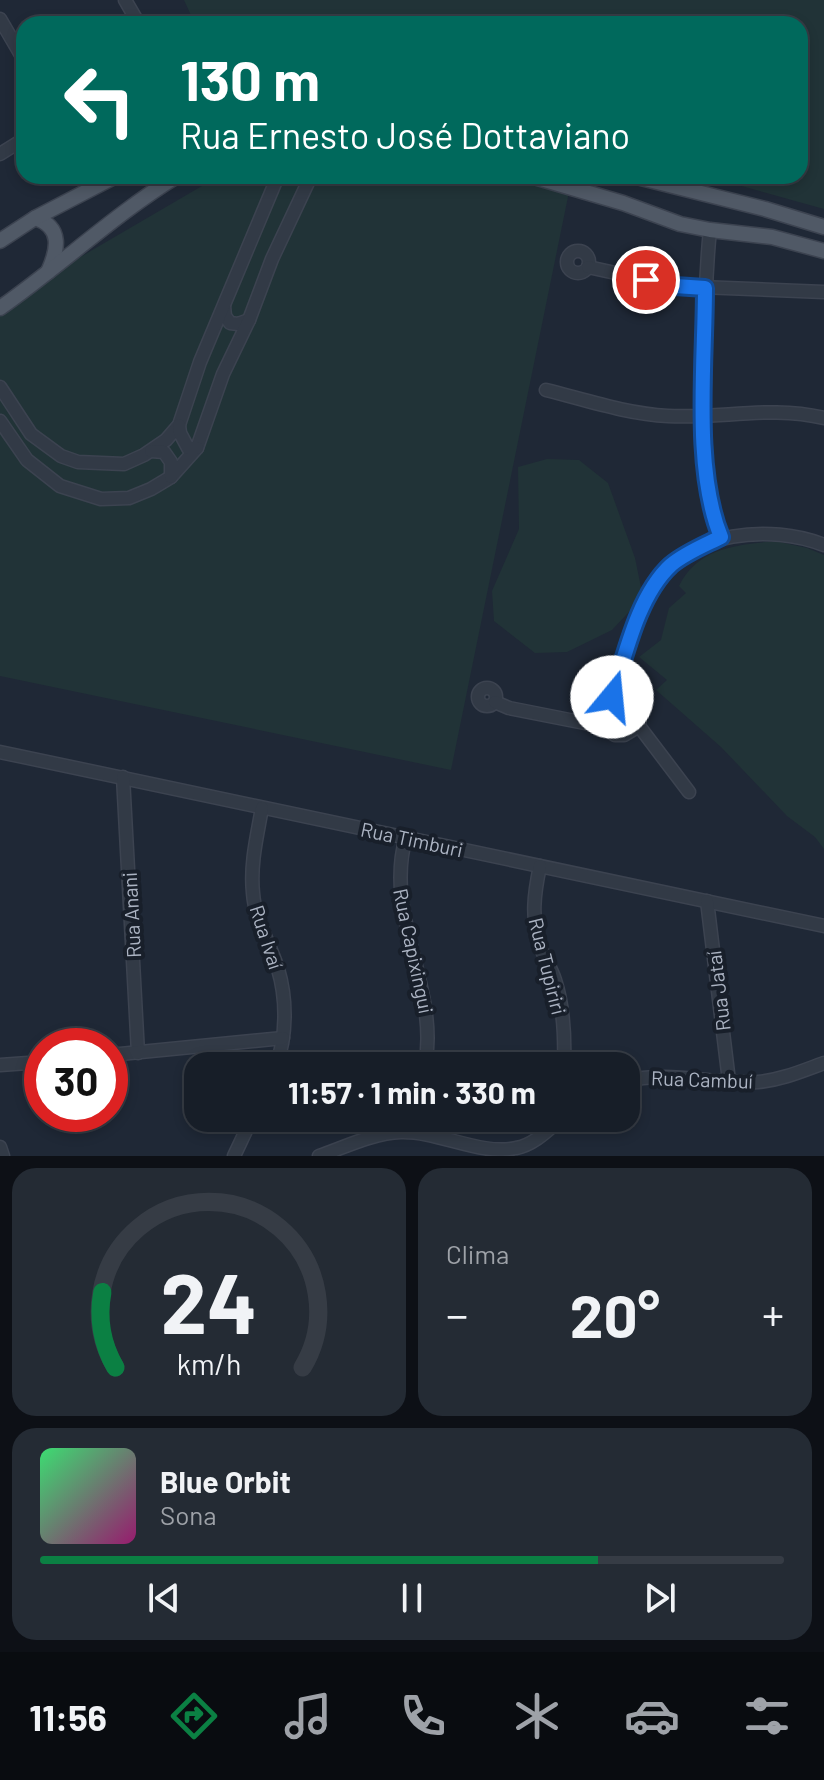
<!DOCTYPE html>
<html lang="pt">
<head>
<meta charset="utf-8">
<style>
	:root { --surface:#171e28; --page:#242b34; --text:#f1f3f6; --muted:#9ea2a8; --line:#363c45; --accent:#0b8043 }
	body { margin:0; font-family:Barlow,sans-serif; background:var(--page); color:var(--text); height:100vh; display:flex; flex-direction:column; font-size:30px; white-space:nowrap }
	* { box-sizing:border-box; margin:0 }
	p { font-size:26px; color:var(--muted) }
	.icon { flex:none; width:44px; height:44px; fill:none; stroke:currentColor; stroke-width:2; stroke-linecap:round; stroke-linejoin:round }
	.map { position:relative; height:1156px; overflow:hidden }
	.side { display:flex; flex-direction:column; gap:12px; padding:12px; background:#0d1016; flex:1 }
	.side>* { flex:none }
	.banner { position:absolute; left:16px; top:16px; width:792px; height:168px; border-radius:24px; box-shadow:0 4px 12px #0003,0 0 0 2px var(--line); background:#00695c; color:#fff; overflow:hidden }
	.speed { position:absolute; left:24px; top:1028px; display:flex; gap:16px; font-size:40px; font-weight:700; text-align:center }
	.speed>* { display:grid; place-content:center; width:104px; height:104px; border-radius:50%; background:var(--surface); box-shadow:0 4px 12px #0003,0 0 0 2px var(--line); line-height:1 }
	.speed .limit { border:12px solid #d22; background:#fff; color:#111 }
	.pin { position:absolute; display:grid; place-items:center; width:68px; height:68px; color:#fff; margin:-34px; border:4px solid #fff; border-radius:50%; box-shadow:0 2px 8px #0007 }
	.me { position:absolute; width:88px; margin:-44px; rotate:17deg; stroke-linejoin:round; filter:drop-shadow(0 0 6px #0008) }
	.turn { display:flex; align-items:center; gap:28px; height:168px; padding:0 32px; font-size:36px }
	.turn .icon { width:104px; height:104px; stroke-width:2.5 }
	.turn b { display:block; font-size:56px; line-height:68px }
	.big { font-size:60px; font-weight:700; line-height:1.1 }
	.side .tile { flex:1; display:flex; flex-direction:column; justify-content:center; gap:12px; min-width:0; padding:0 28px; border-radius:24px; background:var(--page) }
	.side .dial { align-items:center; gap:0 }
	.dial svg { height:208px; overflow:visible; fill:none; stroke:var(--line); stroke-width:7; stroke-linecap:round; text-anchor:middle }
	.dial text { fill:var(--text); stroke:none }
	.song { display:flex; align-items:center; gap:24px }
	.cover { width:96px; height:96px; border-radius:12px; background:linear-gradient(135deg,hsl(140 70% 55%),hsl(320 70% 35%)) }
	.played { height:8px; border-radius:4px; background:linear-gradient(90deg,var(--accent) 75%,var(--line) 75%) }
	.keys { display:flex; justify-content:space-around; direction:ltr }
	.heat { display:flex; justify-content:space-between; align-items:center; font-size:44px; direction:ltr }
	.side .tiles { flex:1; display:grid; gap:12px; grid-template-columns:1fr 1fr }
	.tile:last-child { grid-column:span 2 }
	.trip { position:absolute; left:184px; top:1052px; width:456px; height:80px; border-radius:24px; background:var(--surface); box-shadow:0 4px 12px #0003,0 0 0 2px var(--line); font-weight:700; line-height:80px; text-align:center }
	.tab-bar { display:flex; height:128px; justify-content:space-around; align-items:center; background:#090c10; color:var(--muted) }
	.tab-bar .icon { width:56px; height:56px }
	.tab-bar .current { color:var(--accent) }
	.tab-bar b { font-size:36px; color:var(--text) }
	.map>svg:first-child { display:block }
	.green { fill:#213337 }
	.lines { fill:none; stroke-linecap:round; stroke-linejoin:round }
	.minor-casing { stroke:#3c4350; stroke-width:15 }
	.major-casing { stroke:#3c4350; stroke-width:17 }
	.minor { stroke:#323a46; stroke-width:12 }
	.major { stroke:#505966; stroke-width:14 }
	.route-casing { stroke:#114b97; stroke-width:20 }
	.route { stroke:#1a73e8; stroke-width:14 }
	.labels { text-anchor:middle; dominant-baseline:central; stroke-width:8; stroke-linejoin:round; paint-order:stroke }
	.street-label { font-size:20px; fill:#acb4c3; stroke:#181f2a }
</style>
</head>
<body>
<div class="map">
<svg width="824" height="1156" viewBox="0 0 824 1156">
	<rect width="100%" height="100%" fill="#1f2836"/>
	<g class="green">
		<polygon points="184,0 824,0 824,209 706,176 800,176 800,24 195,24"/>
		<polygon points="219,176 520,176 570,187 451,770 0,676 0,304"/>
		<polygon points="547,459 579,460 608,483 635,558 643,597 612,630 567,652 535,653 494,621 492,591 519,529 518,467"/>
		<path d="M 775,541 L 807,548 L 824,555 L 824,849 L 815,837 L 787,816 L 721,747 L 656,690 L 667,680 L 639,657 L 661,640 L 669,608 L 686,593 L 679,586 C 698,547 737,545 775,541 Z"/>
	</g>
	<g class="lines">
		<g class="minor-casing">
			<g id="minor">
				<polyline points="125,0 139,24"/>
				<polyline points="0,19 24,60"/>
				<polyline points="0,154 24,139"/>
				<path d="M 710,230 C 705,278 705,325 705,373 C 704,429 699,485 721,537"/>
				<circle cx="578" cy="262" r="11"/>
				<polyline points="588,267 675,286 824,292"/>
				<polyline points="224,306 225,316 230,323 238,324 249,320"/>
				<polyline points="0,387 31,434 61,456 78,462 124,464 144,455 166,440 179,425 200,362 278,176"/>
				<path d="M 546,390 C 586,400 627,414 668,416 C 720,419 773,405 824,418"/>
				<polyline points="0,421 27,460 60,486 101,499 129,498 151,489 171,477 197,448 223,374 249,320 272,259 311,176"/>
				<polyline points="179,425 180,433 188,448 197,448"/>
				<polyline points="151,451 164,452 171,462 171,477"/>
				<circle cx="487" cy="697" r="9"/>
				<path d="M 612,697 C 631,696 642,707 639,726 L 689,792"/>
				<polyline points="495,702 509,708 600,726 615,735 624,735 639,726"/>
				<path d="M 600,726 C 600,712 604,708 611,698 C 615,692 617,682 619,675 C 628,644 638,611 656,583 C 689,531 771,524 824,545"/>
				<polyline points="0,752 824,926"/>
				<polyline points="123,777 138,1053"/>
				<path d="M 262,808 C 257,836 250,864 253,893 C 255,921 270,943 278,969 C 287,999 287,1036 276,1066"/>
				<path d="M 406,837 C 383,916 440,988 425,1066"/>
				<path d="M 540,866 C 534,894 531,918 540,946 C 544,957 551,968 555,980 C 564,1007 565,1038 564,1066"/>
				<polyline points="707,901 729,1081"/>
				<polyline points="110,1055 283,1038"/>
				<polyline points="0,1065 42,1062"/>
				<path d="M 626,1081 C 669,1070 714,1085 758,1082 C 781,1080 802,1071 824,1063"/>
				<polyline points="0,1147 3,1156"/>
				<polyline points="234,1156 252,1118"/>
				<path d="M 319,1156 C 345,1147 373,1133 401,1132 C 439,1131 481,1156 516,1148 C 534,1145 549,1129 562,1118"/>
			</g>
		</g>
		<g class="major-casing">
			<g id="major">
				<polyline points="531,176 623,203 680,224 710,230 772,237 824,251"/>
				<polyline points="633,176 765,209 824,227"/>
				<path d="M 35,218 C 63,227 58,250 48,272"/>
				<polyline points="0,241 35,218 116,176"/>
				<path d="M 0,308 C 60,266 115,214 177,176"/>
			</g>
		</g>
		<use href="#minor" class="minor"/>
		<use href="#major" class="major"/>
	</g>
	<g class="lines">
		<g class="route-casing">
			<path id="route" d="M 612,697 C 625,656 638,595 671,565 C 685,553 705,545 721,537 C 693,469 705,363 705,288 L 675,286 L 646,280"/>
		</g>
		<use href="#route" class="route"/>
	</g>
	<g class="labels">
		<g class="street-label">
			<text transform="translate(412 839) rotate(12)">Rua Timburi</text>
			<text transform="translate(131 915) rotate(-93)">Rua Anani</text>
			<text transform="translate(267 937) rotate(72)">Rua Ivaí</text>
			<text transform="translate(414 951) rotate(78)">Rua Capixingui</text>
			<text transform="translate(548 966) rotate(76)">Rua Tupiriri</text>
			<text transform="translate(718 991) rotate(-97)">Rua Jataí</text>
			<text transform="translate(702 1079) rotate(2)">Rua Cambuí</text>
		</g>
	</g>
</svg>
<div class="speed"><div class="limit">30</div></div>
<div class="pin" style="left:646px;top:280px;background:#d93025"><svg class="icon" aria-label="arrive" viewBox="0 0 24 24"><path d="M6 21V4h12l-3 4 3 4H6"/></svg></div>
<svg class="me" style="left:612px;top:697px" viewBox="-20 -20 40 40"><circle r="19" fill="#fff"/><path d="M0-13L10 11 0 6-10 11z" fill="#1a73e8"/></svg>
<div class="trip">11:57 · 1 min · 330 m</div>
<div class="banner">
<div class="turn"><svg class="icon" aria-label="left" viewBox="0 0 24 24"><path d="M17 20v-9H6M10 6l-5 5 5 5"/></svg><div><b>130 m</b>Rua Ernesto José Dottaviano</div></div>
</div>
</div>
<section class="side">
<div class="tiles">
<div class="tile dial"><svg viewBox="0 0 100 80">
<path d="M14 69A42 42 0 1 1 86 69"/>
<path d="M14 69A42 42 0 0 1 9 40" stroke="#0b8043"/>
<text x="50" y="56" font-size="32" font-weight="700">24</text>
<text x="50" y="72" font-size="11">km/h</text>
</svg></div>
<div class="tile"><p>Clima</p>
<div class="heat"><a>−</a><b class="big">20°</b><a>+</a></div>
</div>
<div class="tile">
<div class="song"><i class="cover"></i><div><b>Blue Orbit</b><p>Sona</p></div></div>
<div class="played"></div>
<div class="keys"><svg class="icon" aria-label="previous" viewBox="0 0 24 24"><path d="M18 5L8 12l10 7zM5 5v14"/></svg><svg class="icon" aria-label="pause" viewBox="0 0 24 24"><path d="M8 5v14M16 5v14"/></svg><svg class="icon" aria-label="next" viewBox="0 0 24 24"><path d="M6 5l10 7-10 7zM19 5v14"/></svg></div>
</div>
</div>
</section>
<nav class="tab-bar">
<b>11:56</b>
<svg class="icon current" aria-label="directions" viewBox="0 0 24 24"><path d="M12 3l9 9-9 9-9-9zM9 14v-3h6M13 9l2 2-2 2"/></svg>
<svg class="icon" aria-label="music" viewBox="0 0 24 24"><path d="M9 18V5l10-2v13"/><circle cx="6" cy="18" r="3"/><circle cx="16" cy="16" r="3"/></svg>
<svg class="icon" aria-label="phone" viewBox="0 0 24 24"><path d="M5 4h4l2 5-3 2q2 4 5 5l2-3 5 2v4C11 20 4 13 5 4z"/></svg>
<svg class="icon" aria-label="climate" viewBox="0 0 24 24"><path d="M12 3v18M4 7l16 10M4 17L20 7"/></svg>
<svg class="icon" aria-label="car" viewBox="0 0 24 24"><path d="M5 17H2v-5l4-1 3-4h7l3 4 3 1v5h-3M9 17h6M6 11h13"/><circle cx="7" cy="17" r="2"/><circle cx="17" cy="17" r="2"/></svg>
<svg class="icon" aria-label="filters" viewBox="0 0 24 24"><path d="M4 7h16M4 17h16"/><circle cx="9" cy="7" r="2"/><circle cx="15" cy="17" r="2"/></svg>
</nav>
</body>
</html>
